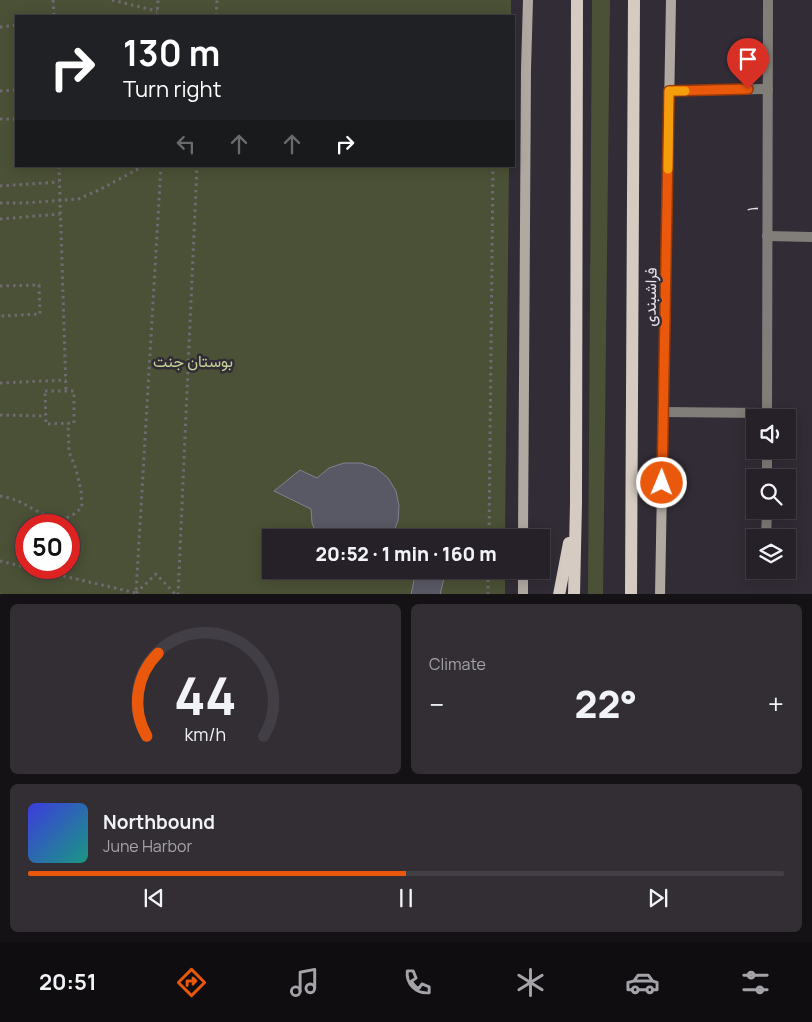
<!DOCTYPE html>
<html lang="en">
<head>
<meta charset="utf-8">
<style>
	:root { --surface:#262128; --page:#322e34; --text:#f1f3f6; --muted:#a4a3a8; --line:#423e45; --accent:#ea580c }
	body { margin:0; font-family:Manrope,Vazirmatn,sans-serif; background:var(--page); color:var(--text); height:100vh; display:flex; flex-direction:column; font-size:19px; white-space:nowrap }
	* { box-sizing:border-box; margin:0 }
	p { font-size:16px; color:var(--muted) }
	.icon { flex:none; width:28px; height:28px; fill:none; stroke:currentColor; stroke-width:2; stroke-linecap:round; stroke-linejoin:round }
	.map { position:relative; height:594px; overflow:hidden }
	.panel { display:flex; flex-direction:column; gap:10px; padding:10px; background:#151216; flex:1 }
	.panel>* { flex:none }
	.top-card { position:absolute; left:15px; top:15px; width:500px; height:152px; border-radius:0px; box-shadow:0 2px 12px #0003,0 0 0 1px var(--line); background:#202124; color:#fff; overflow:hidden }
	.buttons { position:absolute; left:746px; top:409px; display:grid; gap:10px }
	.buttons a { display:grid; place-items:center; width:50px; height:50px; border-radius:0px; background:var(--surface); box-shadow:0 2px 12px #0003,0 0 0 1px var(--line); font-size:25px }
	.speed { position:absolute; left:15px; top:514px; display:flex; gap:10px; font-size:25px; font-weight:700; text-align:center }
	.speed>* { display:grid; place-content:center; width:65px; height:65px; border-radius:50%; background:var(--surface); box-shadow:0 2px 12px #0003,0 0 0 1px var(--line); line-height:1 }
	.speed .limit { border:8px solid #d22; background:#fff; color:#111 }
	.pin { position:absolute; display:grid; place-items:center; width:42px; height:42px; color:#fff; margin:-51px -21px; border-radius:50% 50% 50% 0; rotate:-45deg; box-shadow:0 0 5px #0007 }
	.pin .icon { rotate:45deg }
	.me { position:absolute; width:55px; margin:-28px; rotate:1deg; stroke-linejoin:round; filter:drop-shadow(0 0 4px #0008) }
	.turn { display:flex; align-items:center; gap:18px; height:105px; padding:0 25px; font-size:22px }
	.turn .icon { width:65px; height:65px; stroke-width:2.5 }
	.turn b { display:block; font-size:35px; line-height:42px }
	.lanes { display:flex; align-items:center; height:48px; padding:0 25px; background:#0003; justify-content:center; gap:25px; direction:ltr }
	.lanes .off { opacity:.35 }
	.big { font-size:38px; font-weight:800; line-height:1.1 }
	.panel .card { flex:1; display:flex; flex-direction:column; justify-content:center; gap:8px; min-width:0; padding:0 18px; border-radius:8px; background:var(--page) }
	.panel .dial { align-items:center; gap:0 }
	.dial svg { height:130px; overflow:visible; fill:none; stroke:var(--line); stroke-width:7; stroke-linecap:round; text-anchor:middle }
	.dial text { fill:var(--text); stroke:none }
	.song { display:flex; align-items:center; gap:15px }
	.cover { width:60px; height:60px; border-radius:8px; background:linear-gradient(135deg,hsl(240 70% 55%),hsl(170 70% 35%)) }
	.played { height:5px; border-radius:2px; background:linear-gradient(90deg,var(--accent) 50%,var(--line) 50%) }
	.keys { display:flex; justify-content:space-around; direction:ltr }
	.heat { display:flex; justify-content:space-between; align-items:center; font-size:28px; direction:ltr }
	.panel .tiles { flex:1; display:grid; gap:10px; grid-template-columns:1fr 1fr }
	.card:last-child { grid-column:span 2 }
	.trip { position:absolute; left:262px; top:529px; width:288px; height:50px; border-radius:0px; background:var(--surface); box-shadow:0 2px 12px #0003,0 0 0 1px var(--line); font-weight:800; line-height:50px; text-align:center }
	.tab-bar { display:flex; height:80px; justify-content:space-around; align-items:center; background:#0f0d10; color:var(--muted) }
	.tab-bar .icon { width:35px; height:35px }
	.tab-bar .current { color:var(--accent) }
	.tab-bar b { font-size:22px; color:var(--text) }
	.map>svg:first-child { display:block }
	.green { fill:#4b5136; fill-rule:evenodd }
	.building { fill:#595966; stroke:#81828f }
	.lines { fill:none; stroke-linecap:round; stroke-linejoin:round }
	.path { stroke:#706a73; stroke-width:3; stroke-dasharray:2.5 4; stroke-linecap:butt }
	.minor { stroke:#817d78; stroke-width:10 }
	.secondary { stroke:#b0a9a2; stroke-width:10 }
	.primary { stroke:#d5cbc2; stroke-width:12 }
	.route-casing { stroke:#983908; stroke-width:12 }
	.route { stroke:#ea580c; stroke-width:9 }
	.slow { stroke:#f59e0b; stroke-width:9 }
	.labels { text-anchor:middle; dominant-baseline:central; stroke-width:5; stroke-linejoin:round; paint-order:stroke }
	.street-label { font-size:16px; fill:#e3dfe6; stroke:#322c36 }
	.park-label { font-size:16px; fill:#c6d498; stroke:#322c36 }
</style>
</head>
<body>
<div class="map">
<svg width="812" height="595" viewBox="0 0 812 595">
	<rect width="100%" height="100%" fill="#322c36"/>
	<g class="green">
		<path d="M 0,0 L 511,0 L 511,16 L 16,16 L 16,166 L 509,166 L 505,537 L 271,538 L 271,570 L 505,570 L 505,594 L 0,594 ZM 26,525 L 69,525 L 69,568 L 26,568 Z"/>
		<polygon points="592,0 610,0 603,595 588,594"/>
	</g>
	<g class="building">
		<polygon points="344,463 361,463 376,468 388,478 396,491 399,506 398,521 391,538 318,538 312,523 311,509 274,491 300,470 317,478 329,468"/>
		<polygon points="416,570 446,570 440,595 411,595"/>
	</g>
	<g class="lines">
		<g class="path">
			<polyline points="53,0 54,16"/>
			<polyline points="112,0 157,11"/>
			<polyline points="157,16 158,0"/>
			<polyline points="216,16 217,0"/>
			<polyline points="0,27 16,25"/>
			<polyline points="0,91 16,90"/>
			<polyline points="0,119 16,119"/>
			<polyline points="59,166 66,391"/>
			<polyline points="0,186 59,182"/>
			<polyline points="0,203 24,203 78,199 99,190 138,169 145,166"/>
			<polyline points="0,219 60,214"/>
			<polyline points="0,286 39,285 40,314 0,316"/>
			<polyline points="0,383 66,380"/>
			<polygon points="45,391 74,391 74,423 46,424"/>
			<polyline points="0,415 45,416"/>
			<path d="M 0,496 C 5,497 11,498 15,500 C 40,509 57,533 82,507 L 81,491 L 76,469 L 69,452 L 68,423"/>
			<polyline points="489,538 493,166"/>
			<polyline points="0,561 136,593 161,166"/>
			<polyline points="136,593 156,574 176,595"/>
			<polyline points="0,594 1,595"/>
			<polyline points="178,595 197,166"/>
			<polyline points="488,595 488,570"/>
		</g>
		<g class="minor">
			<polyline points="669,91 768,89"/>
			<polyline points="767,236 812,237"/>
			<polyline points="664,412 767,413"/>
			<polyline points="767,418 768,0"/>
			<polyline points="767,478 767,450"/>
			<polyline points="766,538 767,510"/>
		</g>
		<g class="secondary">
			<polyline points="523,538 526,69 528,0"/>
			<polyline points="523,595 523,570"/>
			<polyline points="660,595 671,0"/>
		</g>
		<g class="primary">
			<polyline points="559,595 569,543"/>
			<polyline points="574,595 576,503 577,0"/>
			<polyline points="631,595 634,0"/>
		</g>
	</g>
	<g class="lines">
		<g class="route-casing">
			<polyline id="route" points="662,483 669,91 748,89"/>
		</g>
		<use href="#route" class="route"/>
		<polyline class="slow" points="668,169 669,91 685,91"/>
	</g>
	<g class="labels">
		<g class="street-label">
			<text transform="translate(752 209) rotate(-90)">۱</text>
			<text transform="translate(650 297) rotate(-89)">فراشبندی</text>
		</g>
		<g class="park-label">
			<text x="193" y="361">بوستان جنت</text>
		</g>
	</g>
</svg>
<div class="buttons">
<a><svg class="icon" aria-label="sound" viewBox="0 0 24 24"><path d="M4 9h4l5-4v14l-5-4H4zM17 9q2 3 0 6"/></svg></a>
<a><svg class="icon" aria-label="search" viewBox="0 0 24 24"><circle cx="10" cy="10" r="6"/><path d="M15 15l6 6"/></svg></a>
<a><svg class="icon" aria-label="layers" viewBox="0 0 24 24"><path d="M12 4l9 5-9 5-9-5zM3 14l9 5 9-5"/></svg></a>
</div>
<div class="speed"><div class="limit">50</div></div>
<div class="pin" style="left:748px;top:89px;background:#d93025"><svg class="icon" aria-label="arrive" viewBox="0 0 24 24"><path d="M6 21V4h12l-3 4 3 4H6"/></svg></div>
<svg class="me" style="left:662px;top:483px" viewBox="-20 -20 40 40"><circle r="17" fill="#ea580c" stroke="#fff" stroke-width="3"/><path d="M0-11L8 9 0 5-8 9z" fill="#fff"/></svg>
<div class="trip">20:52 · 1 min · 160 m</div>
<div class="top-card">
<div class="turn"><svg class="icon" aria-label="right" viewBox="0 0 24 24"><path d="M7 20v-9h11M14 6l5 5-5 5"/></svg><div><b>130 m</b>Turn right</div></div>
<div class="lanes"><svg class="icon off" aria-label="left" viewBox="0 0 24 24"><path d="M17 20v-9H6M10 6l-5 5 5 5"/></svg><svg class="icon off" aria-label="ahead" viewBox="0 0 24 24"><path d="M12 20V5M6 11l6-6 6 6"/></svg><svg class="icon off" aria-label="ahead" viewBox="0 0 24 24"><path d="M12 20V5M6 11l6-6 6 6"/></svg><svg class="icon" aria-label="right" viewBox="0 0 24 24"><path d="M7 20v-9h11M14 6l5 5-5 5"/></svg></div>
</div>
</div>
<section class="panel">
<div class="tiles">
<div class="card dial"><svg viewBox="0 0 100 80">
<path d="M14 69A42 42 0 1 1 86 69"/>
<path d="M14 69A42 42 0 0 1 21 18" stroke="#ea580c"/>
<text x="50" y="56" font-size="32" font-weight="700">44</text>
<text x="50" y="72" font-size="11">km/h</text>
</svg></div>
<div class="card"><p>Climate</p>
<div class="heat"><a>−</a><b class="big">22°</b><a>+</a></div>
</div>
<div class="card">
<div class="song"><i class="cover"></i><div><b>Northbound</b><p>June Harbor</p></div></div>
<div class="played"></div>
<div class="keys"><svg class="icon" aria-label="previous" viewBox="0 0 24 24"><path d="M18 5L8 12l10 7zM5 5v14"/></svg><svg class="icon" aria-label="pause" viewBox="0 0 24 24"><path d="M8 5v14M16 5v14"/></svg><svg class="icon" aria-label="next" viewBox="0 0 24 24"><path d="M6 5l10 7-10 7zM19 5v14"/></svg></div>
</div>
</div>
</section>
<nav class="tab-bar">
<b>20:51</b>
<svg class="icon current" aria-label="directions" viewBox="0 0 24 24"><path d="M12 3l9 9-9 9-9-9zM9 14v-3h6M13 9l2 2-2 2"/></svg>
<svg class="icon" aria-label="music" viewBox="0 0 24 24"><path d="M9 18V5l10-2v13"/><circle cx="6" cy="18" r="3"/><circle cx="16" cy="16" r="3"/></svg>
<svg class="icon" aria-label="phone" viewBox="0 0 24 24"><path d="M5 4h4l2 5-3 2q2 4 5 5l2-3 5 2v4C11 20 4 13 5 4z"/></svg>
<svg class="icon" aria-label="climate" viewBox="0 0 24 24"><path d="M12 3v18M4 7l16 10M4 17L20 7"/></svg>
<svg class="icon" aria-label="car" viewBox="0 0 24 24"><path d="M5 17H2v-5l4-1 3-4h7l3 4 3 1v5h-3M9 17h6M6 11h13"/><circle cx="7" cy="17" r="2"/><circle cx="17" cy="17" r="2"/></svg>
<svg class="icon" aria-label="filters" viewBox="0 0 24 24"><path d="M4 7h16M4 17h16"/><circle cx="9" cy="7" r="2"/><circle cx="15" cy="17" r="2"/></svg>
</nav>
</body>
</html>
